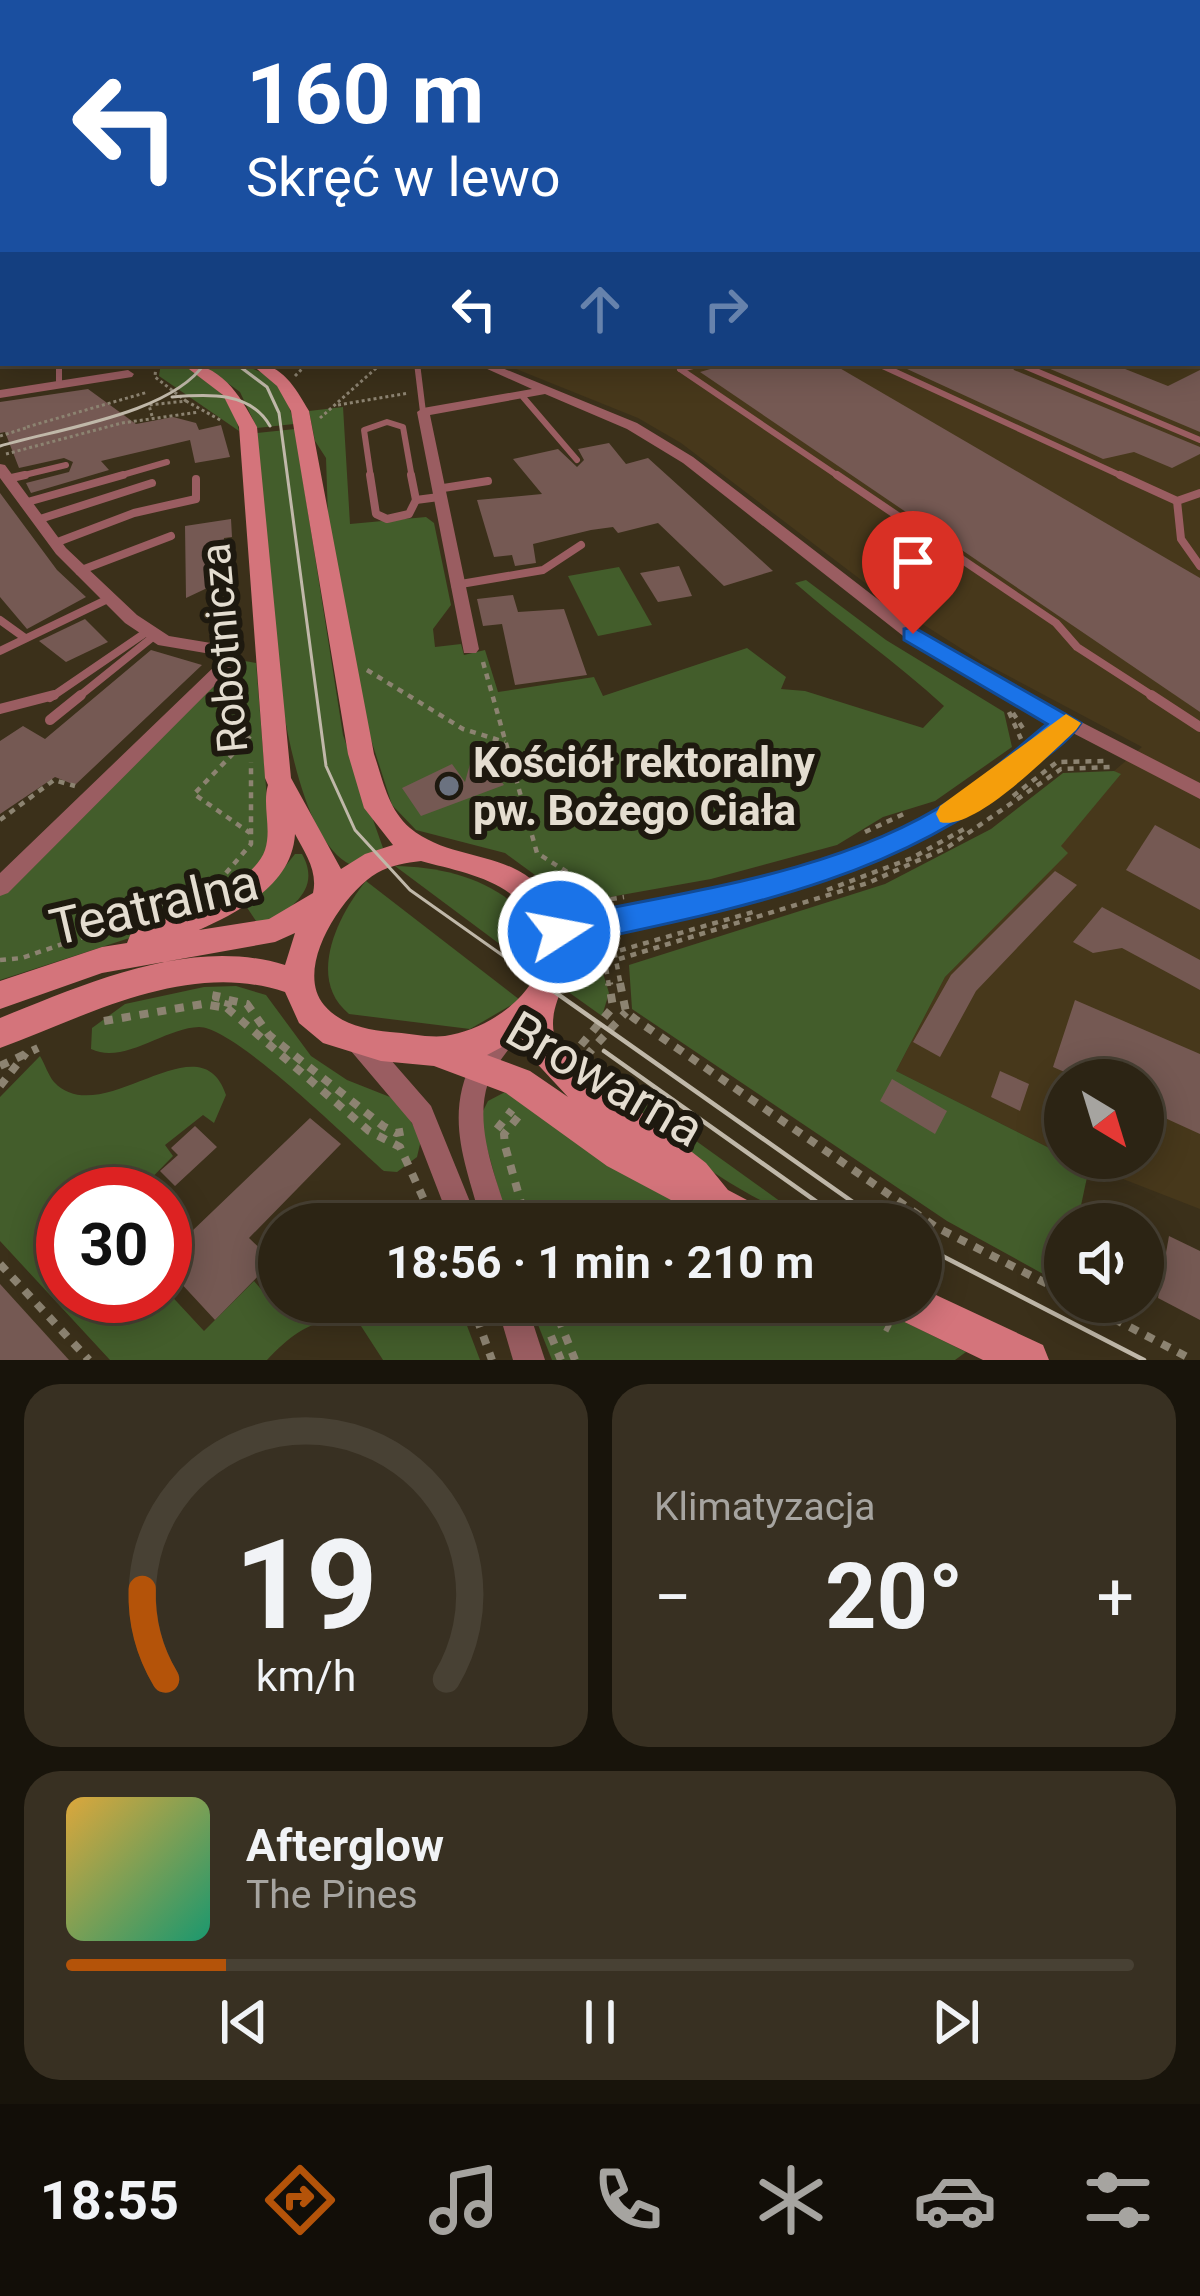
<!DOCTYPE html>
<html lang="pl">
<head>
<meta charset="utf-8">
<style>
	:root { --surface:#2c2414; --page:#383022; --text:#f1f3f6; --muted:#a6a4a0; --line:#484134; --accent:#b45309 }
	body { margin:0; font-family:Roboto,sans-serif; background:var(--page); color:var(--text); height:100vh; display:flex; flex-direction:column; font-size:45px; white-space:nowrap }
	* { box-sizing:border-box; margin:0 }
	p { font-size:39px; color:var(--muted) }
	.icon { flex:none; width:66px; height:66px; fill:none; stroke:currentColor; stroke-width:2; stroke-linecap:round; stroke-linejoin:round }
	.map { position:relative; height:1360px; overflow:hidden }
	.sheet { display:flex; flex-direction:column; gap:24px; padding:24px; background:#18140b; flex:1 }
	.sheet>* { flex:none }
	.hud { position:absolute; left:0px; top:0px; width:1200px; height:366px; box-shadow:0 6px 30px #0003,0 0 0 3px var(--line); background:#1a4fa0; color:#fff; overflow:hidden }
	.needle { width:78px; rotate:142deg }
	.fabs { position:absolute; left:1044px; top:1059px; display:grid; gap:24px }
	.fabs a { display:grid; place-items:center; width:120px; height:120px; border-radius:50%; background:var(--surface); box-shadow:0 6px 30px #0003,0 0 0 3px var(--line); font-size:60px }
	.speed { position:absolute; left:36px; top:1167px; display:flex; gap:24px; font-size:60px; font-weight:700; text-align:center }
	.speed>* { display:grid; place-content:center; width:156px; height:156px; border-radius:50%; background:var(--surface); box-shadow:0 6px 30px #0003,0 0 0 3px var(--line); line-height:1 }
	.speed .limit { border:18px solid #d22; background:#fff; color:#111 }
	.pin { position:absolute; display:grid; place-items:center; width:102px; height:102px; color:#fff; margin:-123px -51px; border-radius:50% 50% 50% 0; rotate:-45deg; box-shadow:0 0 12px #0007 }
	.pin .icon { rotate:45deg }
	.me { position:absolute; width:132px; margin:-66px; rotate:79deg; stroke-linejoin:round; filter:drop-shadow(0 0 9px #0008) }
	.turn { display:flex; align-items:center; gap:42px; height:252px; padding:0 48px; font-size:54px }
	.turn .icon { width:156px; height:156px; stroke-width:2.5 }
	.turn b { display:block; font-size:84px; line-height:102px }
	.lanes { display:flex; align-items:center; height:114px; padding:0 48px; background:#0003; justify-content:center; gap:60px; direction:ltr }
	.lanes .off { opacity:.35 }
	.big { font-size:90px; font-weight:700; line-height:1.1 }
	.sheet .card { flex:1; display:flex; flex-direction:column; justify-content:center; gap:18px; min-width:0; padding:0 42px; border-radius:36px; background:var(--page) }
	.sheet .dial { align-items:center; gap:0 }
	.dial svg { height:312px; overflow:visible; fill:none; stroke:var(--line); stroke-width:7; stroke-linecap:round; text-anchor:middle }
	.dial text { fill:var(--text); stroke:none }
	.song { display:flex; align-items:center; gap:36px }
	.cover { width:144px; height:144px; border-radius:18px; background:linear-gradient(135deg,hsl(40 70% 55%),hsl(160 70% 35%)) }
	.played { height:12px; border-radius:6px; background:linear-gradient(90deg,var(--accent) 15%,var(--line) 15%) }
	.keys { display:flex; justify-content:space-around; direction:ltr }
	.heat { display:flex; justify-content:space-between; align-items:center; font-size:66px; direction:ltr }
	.sheet .tiles { flex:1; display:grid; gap:24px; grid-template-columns:1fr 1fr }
	.card:last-child { grid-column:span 2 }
	.trip { position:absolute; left:258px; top:1203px; width:684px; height:120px; border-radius:60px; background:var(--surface); box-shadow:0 6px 30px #0003,0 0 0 3px var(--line); font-weight:700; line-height:120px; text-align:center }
	.tabs { display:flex; height:192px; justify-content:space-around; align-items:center; background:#120e08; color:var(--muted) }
	.tabs .icon { width:84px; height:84px }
	.tabs .on { color:var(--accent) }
	.tabs b { font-size:54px; color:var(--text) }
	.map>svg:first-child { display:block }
	.built { fill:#47381b }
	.green { fill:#435d2b }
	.building { fill:#755953 }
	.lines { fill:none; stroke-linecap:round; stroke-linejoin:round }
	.path-far2 { stroke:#8c8371; stroke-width:3; stroke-dasharray:3 3; stroke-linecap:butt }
	.path-far1 { stroke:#8c8371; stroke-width:4.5; stroke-dasharray:6 6; stroke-linecap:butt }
	.path { stroke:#8c8371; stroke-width:8; stroke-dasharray:9 9; stroke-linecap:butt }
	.lane-far2 { stroke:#9a5d61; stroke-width:6 }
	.lane-far1 { stroke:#9a5d61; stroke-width:8 }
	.lane { stroke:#9a5d61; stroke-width:10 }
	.street { fill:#9a5d61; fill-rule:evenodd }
	.secondary { fill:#d4747b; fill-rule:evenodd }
	.tram-far1 { stroke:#c0b8a9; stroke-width:3 }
	.tram { stroke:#c0b8a9; stroke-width:4.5 }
	.route { fill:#1a73e8; stroke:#114b97; stroke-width:3 }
	.slow { fill:#f59e0b }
	.worship-dot { fill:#6b7280; stroke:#1e190f; stroke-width:4.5 }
	.labels { text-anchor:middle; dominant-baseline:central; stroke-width:12; stroke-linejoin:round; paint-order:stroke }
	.street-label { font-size:42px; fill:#e4ddd0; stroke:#1e190f }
	.poi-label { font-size:42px; font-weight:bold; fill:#e4ddd0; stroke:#1e190f; text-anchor:start }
	.near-street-label { font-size:51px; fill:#e4ddd0; stroke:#1e190f }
</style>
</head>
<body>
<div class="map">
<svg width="1200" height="1360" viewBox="0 0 1200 1360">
	<rect width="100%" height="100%" fill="#3b301a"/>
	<polygon class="built" points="1197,274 1200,274 1200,1209 1069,1158 1143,1158 1143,1080 1065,1080 1065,1156 896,1071 945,977 1067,853 1060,846 1120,775 1114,771 1142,747 984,663 902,611 681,443 638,418 501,363 1197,363"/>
	<g class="green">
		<path d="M 161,363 C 199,363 232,395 239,431 L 159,376 Z"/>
		<path d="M 200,363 C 251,363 282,368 294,424 L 257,428 L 240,392 Z"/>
		<path d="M 343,407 L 350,524 L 426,517 L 434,523 L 451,605 L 433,629 L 435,647 L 461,644 L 464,655 L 485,650 L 498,692 L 594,677 L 603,696 L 747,648 L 786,677 L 781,689 L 805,691 L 923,728 L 944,706 C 896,662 844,626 795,583 L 806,580 L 886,640 L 1004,712 L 1012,747 L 935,801 L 883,817 L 837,845 L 711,879 L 582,902 L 561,894 L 505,853 L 416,830 L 392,805 L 367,727 L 328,517 L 326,458 L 315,441 L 309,411 Z"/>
		<path d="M 295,429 L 343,735 L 383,848 L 351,865 C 270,826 266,520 257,433 Z"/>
		<polygon points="619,567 652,625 598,636 568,576"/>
		<polygon points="245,661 256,663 271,849 255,877 145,933 0,980 0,887 227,664"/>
		<polygon points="1114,771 1121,774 1061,846 1068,853 945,977 896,1071 1089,1168 1077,1224 1065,1224 1065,1286 947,1221 632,1009 629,965 885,884 991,829 1063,773"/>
		<path d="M 295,854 L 302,854 C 321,888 294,905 269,924 L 256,921 L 244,903 L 272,883 Z"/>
		<path d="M 395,866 C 451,867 513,884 540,938 L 537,972 Z"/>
		<path d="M 366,881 L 520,1000 L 470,1029 L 349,1014 C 306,979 338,915 366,881 Z"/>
		<polygon points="596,950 609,993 602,1016 560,986 574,964"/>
		<path d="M 204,987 L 236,986 L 266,995 L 311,1056 L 347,1080 L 390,1097 L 404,1109 L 421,1140 L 417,1157 L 397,1172 L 384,1171 C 351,1142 235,1027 199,1027 C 164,1028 124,1065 91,1049 L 92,1028 L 125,1004 Z"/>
		<path d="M 40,1056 C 45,1064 48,1075 54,1082 C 102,1133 200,1016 226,1095 L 214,1123 L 203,1115 L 165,1145 L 173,1156 L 136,1194 L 63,1194 L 63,1296 L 165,1296 L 165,1289 L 204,1331 L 254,1281 L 278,1309 L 286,1302 L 458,1302 L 480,1360 L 383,1360 L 361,1326 C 321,1311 294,1331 267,1360 L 110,1360 L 0,1241 L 0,1097 Z"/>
		<path d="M 596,1069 L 806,1220 C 722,1190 658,1131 591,1075 Z"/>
		<polygon points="507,1091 718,1224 508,1224 479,1119 488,1101"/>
		<polygon points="529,1302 864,1302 966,1352 955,1360 552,1360"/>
	</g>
	<g class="building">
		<polygon points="731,363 831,363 1200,578 1200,712 700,372"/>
		<polygon points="894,363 1010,363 1014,370 1200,447 1200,454 1172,468 1134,452 1103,459"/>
		<polygon points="1036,363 1110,363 1168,386 1200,370 1200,432"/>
		<polygon points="88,389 136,424 173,417 196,423 199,430 221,425 230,457 195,463 190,440 101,461 109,470 31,493 26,483 69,472 73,462 64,458 19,468 5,432 0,433 0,402"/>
		<polygon points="609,443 626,464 648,458 773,571 724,586 658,523 618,533 613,527 591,530 533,544 536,563 515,566 512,555 494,557 477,500 542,494 513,459 558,449 577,467 584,460 578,449"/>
		<polygon points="0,493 57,570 86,597 27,629 0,597"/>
		<polygon points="231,519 232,537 224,538 220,582 186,598 185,526"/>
		<polygon points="679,566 692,596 658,602 640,573"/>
		<polygon points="513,595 518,612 564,609 587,675 515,685 502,624 483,626 477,599"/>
		<polygon points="85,619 108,642 66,662 39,641"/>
		<polygon points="151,650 202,665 75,785 55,777 0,814 0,741 23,726 45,739"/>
		<polygon points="475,746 504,785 421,816 402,788 452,764 465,782"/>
		<polygon points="1155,825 1200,849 1200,910 1126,870"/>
		<polygon points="1055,871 1077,885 976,991 940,1057 913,1042 951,975"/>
		<polygon points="1102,907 1200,960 1200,990 1122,948 1093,953 1073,942"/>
		<polygon points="1075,1000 1200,1054 1200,1134 1143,1108 1143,1080 1083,1080 1053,1067"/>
		<polygon points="1000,1071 1029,1084 1020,1111 991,1097"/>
		<polygon points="892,1079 947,1111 935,1134 880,1101"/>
		<polygon points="310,1118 341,1144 249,1238 273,1261 215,1320 165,1266 165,1257"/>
		<polygon points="195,1126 217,1147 175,1186 160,1171 178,1155 171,1148"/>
		<polygon points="1169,1236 1200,1251 1200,1320 1158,1298"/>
		<polygon points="0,1284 69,1360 0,1360"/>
	</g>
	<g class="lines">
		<g class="path-far2">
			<polyline points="295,376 308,363"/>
			<polyline points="186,401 222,421"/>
			<polyline points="338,405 409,393"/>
			<polyline points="152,416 149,405 186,401 155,377 156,363"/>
			<polyline points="320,418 382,363"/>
			<polyline points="27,427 148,392"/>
			<polyline points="0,436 29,427"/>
			<polyline points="6,454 122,423 199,412"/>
		</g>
		<g class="path-far1">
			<polyline points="483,662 537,853 583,882 600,906"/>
			<polyline points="367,670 463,729 505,742"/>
			<polyline points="1009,712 1021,739"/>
			<polyline points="1013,713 1026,733"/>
			<polyline points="250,736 194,794 250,833"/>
			<polyline points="1013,796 1057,762 1104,761"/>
			<polyline points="0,820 54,780 75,786"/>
			<polyline points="865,832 908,812"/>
			<polyline points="226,873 251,844 251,762"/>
			<polyline points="583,885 589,909"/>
			<polyline points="827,890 912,858 964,829"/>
			<polyline points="599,901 624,897"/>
			<polyline points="136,917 193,887 205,892"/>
			<polyline points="612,940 621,986"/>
			<polyline points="619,959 868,883 948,847 1061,769 1110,767"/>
			<polyline points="0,960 22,958 126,922"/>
			<polyline points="609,986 604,955 753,912"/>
		</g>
		<g class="path">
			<polyline points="620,983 626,1012 635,1019 936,1227 1065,1293"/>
			<polyline points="217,992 216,997 247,1004 269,1035 383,1126 396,1133 407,1131"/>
			<polyline points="227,1008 369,1131 400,1147 435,1224"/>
			<polyline points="104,1021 203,1004 227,1008 229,1001"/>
			<polyline points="581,1045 613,1007 609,983"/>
			<polyline points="586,1056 626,1012"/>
			<polyline points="0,1066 38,1048"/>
			<polyline points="0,1086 26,1053"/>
			<polyline points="518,1117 504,1134 505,1146 527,1224"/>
			<polyline points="497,1129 512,1110"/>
			<polyline points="0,1264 89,1360"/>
			<polyline points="471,1302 492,1360"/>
			<polyline points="552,1302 575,1360"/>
			<polyline points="837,1302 890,1329"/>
			<polyline points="1082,1302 1193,1360"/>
			<polyline points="551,1336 561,1360"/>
		</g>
		<g class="lane-far2">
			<polyline points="417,363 423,412"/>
			<polyline points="876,363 1126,478"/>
			<polyline points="1017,363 1200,440"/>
			<polyline points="59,366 59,383"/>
			<polyline points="680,369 841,478"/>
			<polyline points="680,369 706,363"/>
			<polyline points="523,397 577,460"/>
			<polyline points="12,478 66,465"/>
			<polyline points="112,478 167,462"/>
			<polyline points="371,478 364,430 387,422 403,427 412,478"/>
		</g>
		<g class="lane-far1">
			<polyline points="370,475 376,514 387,519 409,514 416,500"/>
			<polyline points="411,475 416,500"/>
			<polyline points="837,475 1056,623 1077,647 1156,698"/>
			<polyline points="1120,475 1177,501 1200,493"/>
			<polyline points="7,479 25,475"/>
			<polyline points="437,489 488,481"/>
			<polyline points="416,500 439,497"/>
			<polyline points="1177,501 1181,539 1200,566"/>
			<polyline points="24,503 123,475"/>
			<polyline points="37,520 152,483"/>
			<polyline points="55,543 134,513 196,499 196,479"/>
			<polyline points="79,571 171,536"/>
			<polyline points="455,585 543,570 581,545"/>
			<polyline points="0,620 25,638"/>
			<polyline points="0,651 108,599"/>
			<polyline points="50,698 148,631"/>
			<polyline points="77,698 154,636"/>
		</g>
		<g class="lane">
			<polyline points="1151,695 1200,727"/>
			<polyline points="0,709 54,695"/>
			<polyline points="50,720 81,695"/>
		</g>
		<g class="street">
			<rect x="0" y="183" width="3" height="6"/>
			<rect x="0" y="220" width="3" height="6"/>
			<path d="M 474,363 L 490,363 L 637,423 L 693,457 L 919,631 L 1015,688 L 1200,783 L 1200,799 L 1069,731 C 1034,762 1000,793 960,816 C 837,887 697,915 559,941 L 551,939 L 548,932 L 551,925 L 559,923 C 692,898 835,875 952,802 C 989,778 1021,752 1054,723 L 907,639 L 683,463 L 627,429 L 545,394 L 430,415 L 479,649 L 476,653 L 464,653 L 417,412 L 423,408 L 532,389 Z"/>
			<polygon points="128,370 134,374 132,377 0,398 0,390"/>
			<polygon points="0,464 5,465 66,548 137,615 169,636 223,645 236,664 8,893 0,896 0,873 218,663 211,654 158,645 125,623 56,554 0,478"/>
			<path d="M 506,1023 L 515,1026 L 518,1034 C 510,1051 494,1064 488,1083 C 473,1129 498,1181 510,1224 L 482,1224 C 466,1164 443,1117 474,1057 C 482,1044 492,1028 506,1023 Z"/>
			<polygon points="360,1032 369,1035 431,1106 479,1224 451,1224 412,1123 351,1051 347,1043 351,1035"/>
			<polygon points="496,1302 526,1302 545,1360 513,1360"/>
		</g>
		<g class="secondary">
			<rect x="1197" y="196" width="3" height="7"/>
			<polygon points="0,249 3,250 3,260 0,259"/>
			<polygon points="3,277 3,285 0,286 0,278"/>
			<rect x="0" y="297" width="3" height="9"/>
			<path d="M 181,363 C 221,363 240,395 257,427 L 291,778 L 341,869 L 365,854 L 393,845 L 364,808 L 348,754 L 291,411 L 277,386 L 250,363 C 282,363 294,386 309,411 L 374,754 C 383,780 388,809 410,828 C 458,867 522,844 558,912 C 562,919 570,929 571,937 C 579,974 547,999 554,1034 L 591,1073 L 706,1163 L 728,1190 L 768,1211 L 774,1224 L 716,1224 L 607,1166 L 506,1093 L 434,1066 L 381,1061 L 323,1043 L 299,1023 L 285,992 C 188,960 89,1015 0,1048 L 0,1018 C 87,983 191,936 285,965 L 295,933 L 275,942 L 102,973 L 0,1009 L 0,981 L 102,947 L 127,943 L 131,933 C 166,918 252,888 265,850 C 272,829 262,805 268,785 L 265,778 L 239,427 L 223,395 ZM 295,834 C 305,853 318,871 313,893 L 269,919 L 199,930 C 240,911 292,885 295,834 ZM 421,861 C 457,871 503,878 527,910 C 573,970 501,1028 445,1036 C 428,1038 408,1033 390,1032 C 366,1030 340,1024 324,1005 C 293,968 343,893 377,873 C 391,865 406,863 421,861 ZM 521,1037 L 530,1056 L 568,1097 L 530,1071 L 487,1055 Z"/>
			<polygon points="921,1288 1043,1345 1049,1360 983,1360 892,1316 886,1302 921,1302"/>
		</g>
		<g class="tram-far1">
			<polyline points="235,363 267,387 279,413 326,766 355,830 410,890 546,986"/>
			<path d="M 172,397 C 208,394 250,391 270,426"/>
			<path d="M 0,446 C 57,429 171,414 205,363"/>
		</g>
		<g class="tram">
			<polyline points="542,983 884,1224"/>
			<polyline points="604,1051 848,1224"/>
			<polyline points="921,1245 1144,1360"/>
		</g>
	</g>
	<linearGradient id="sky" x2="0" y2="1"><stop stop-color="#201a0e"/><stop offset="0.48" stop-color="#4f4e49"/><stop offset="1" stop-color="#4f4e49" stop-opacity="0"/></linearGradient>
	<rect width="1200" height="369" fill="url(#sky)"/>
	<path class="route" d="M 913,627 L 1081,723 C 1068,743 1044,757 1026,772 C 894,883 723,911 559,947 L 547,942 L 542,932 L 547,922 L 559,918 C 689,891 839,873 953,799 C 986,778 1016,749 1047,724 L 904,640 L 904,629 Z"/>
	<path class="slow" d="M 1066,714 L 1081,723 L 1076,730 C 1051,753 974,832 940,822 L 936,814 L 940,806 Z"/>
	<circle class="worship-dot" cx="449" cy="786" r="12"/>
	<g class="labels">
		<g class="street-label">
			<text transform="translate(224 648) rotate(-95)">Robotnicza</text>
		</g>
		<g class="poi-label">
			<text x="473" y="762">Kościół rektoralny<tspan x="473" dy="48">pw. Bożego Ciała</tspan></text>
		</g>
		<g class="near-street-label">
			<text transform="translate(154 905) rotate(-13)">Teatralna</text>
			<text transform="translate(605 1079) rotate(30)">Browarna</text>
		</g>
	</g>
</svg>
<div class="fabs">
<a><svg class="needle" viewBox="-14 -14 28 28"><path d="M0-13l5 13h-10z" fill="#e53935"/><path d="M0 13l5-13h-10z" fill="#a6a4a0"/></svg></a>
<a><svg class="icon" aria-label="sound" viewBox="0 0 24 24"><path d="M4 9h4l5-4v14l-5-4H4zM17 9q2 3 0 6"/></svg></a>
</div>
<div class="speed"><div class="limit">30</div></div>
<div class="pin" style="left:913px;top:634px;background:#d93025"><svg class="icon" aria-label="arrive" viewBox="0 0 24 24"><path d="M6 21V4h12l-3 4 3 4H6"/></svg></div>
<svg class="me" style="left:559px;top:932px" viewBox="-20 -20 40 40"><circle r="17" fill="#1a73e8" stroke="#fff" stroke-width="3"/><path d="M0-11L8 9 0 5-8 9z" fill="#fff"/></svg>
<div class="trip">18:56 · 1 min · 210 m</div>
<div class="hud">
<div class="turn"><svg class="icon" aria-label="left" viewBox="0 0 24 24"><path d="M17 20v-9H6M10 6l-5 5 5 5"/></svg><div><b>160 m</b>Skręć w lewo</div></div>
<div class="lanes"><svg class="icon" aria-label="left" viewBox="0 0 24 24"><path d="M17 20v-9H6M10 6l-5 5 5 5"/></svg><svg class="icon off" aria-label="ahead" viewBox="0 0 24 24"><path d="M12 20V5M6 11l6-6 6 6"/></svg><svg class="icon off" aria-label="right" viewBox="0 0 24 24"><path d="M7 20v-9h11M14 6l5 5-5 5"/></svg></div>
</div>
</div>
<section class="sheet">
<div class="tiles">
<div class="card dial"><svg viewBox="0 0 100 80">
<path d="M14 69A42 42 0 1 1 86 69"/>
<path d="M14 69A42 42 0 0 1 8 46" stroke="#b45309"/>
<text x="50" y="56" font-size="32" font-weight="700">19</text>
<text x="50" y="72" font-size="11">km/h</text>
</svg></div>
<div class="card"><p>Klimatyzacja</p>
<div class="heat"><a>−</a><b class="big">20°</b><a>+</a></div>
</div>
<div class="card">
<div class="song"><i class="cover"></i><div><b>Afterglow</b><p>The Pines</p></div></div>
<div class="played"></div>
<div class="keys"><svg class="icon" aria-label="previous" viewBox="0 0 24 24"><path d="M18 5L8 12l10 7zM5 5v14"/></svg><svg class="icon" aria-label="pause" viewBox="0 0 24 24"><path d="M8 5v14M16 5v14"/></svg><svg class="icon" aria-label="next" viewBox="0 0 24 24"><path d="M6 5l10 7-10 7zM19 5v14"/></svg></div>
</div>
</div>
</section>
<nav class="tabs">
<b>18:55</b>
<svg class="icon on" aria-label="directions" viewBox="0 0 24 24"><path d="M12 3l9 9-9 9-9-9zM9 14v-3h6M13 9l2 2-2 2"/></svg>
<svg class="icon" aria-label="music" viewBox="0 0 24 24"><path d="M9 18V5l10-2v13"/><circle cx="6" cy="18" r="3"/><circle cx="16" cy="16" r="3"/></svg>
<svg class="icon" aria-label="phone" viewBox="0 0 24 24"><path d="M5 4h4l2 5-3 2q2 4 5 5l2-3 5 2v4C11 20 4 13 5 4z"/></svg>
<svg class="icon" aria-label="climate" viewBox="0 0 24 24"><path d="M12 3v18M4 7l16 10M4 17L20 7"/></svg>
<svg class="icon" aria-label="car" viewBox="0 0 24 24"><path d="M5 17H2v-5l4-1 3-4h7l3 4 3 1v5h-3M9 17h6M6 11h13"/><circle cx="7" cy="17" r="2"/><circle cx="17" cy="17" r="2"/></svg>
<svg class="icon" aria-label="filters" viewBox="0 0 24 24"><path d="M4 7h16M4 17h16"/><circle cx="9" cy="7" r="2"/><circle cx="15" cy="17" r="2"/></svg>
</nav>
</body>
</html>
